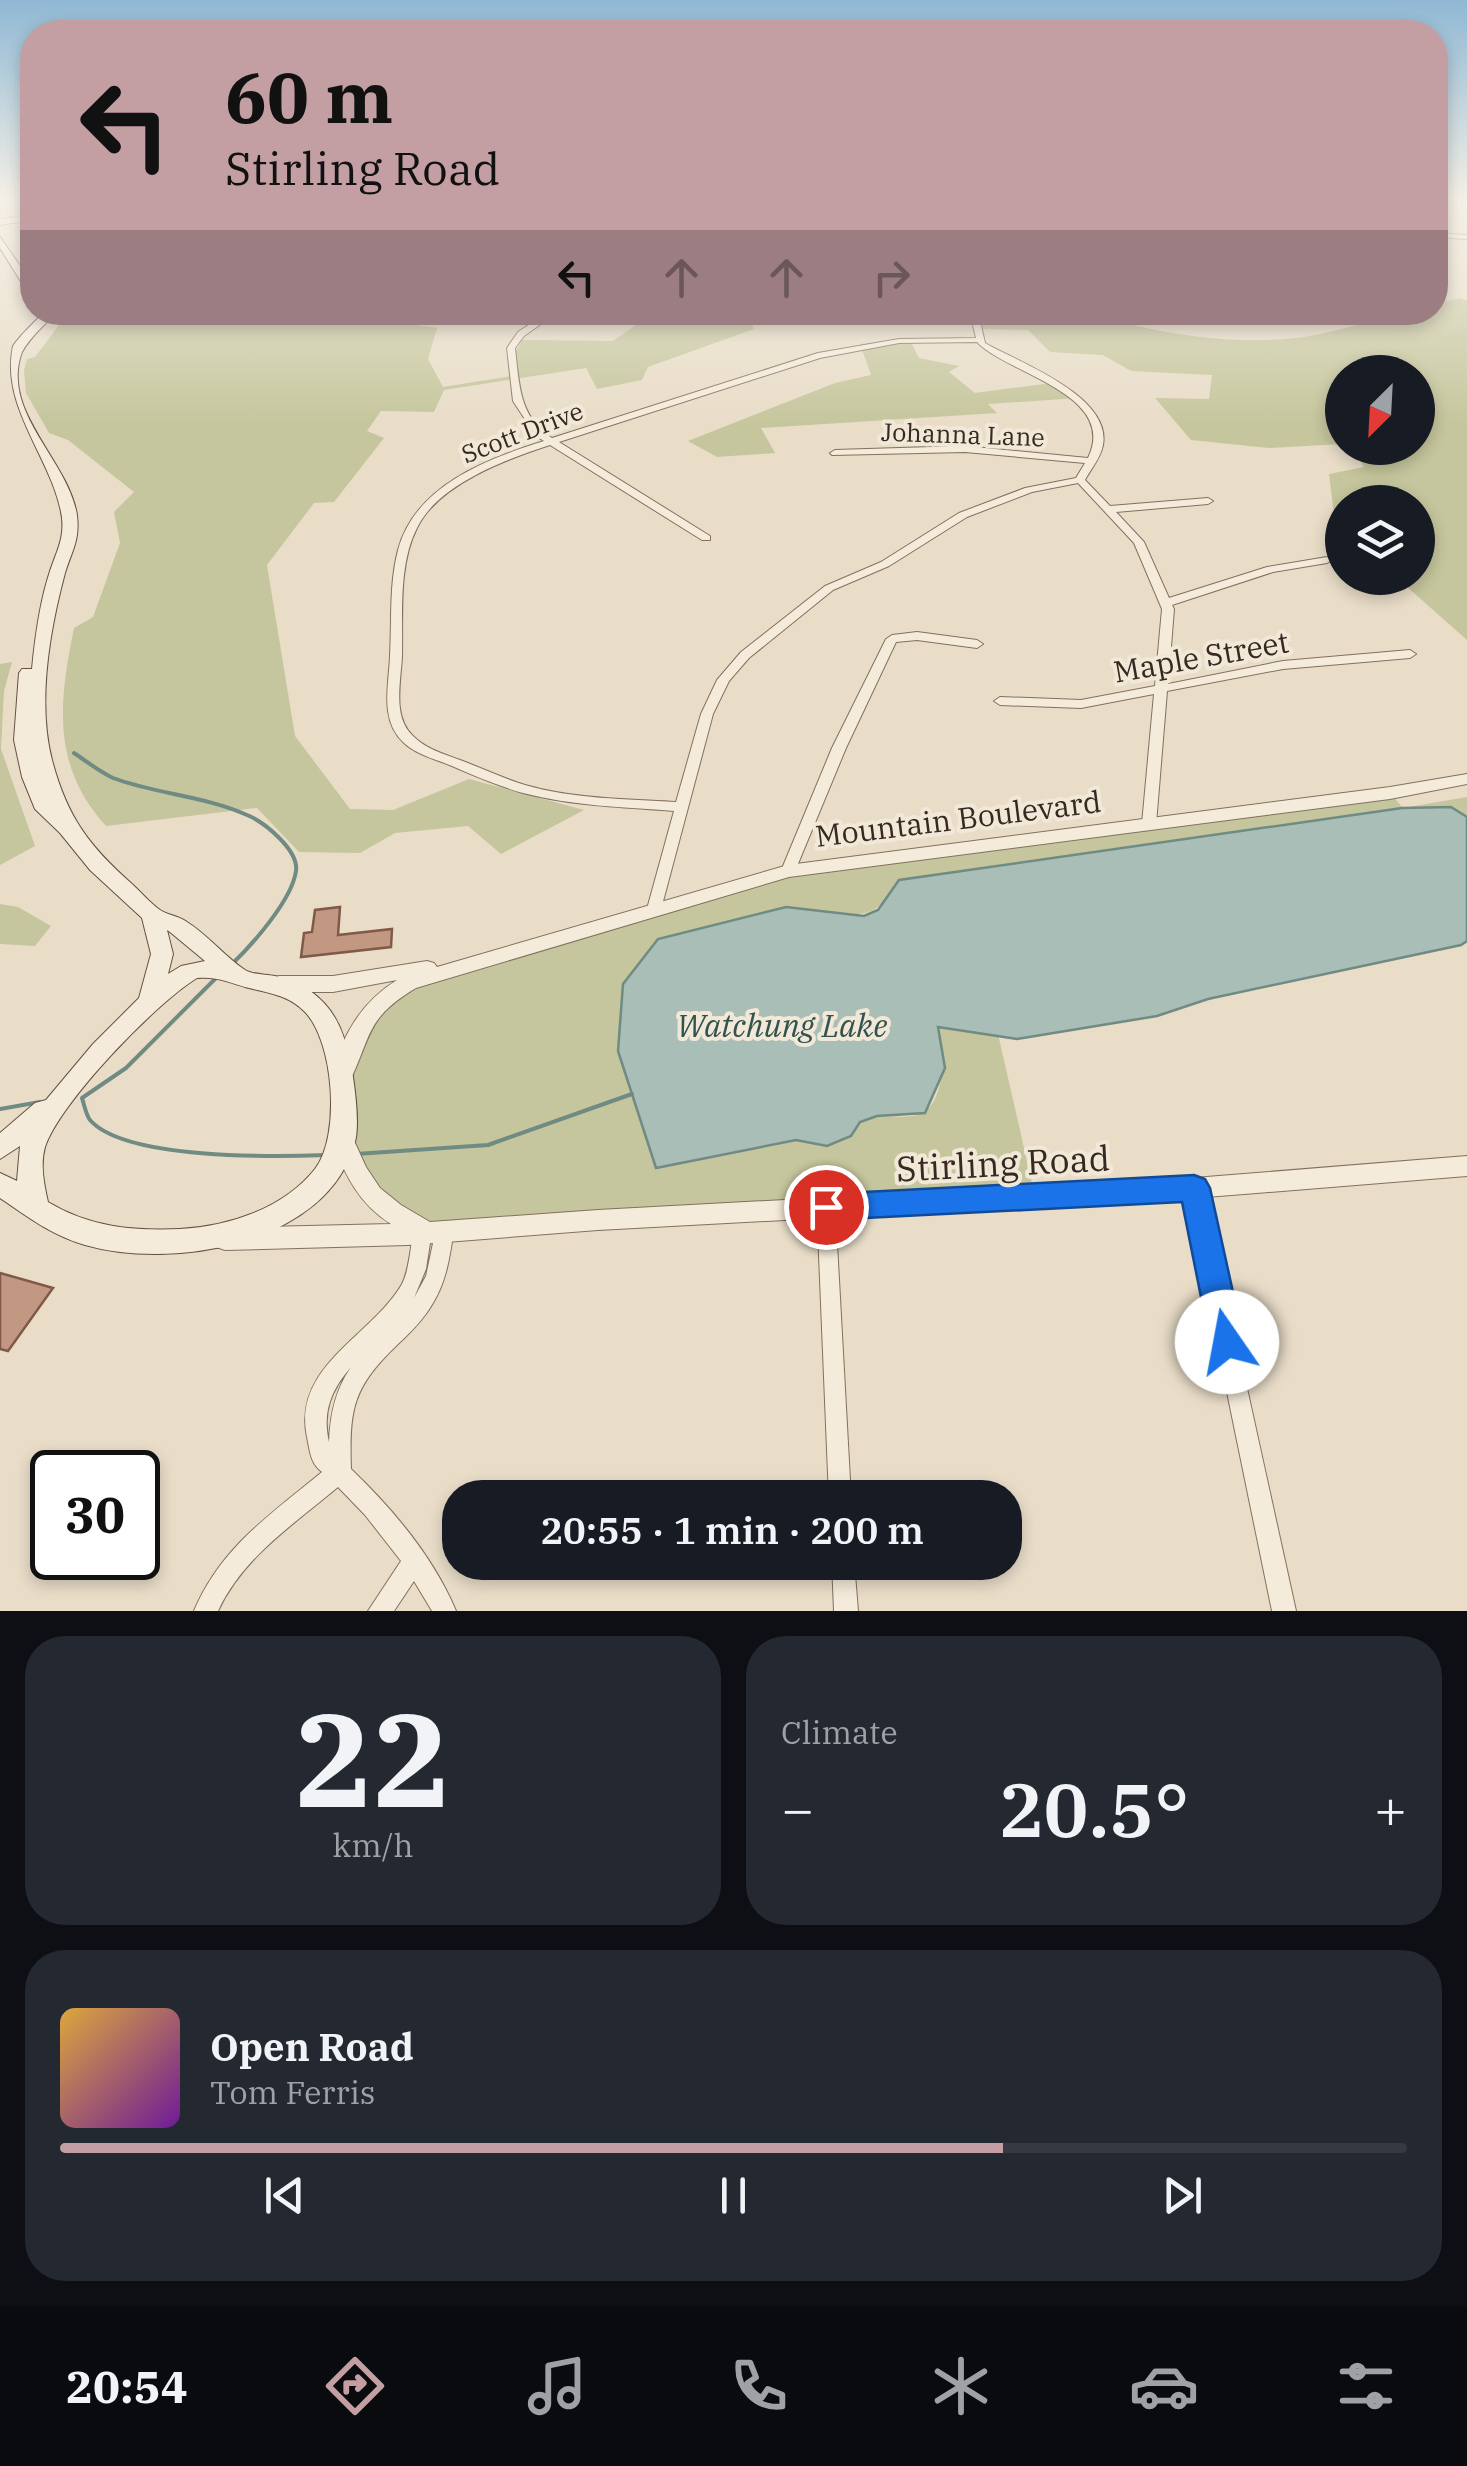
<!DOCTYPE html>
<html lang="en">
<head>
<meta charset="utf-8">
<style>
	:root { --surface:#171b24; --page:#242831; --text:#f1f3f6; --muted:#9ea1a6; --line:#363941; --accent:#c39ea3 }
	body { margin:0; font-family:"IBM Plex Serif",serif; background:var(--page); color:var(--text); height:100vh; display:flex; flex-direction:column; font-size:38px; white-space:nowrap }
	* { box-sizing:border-box; margin:0 }
	p { font-size:32px; color:var(--muted) }
	.icon { flex:none; width:55px; height:55px; fill:none; stroke:currentColor; stroke-width:2; stroke-linecap:round; stroke-linejoin:round }
	.map { position:relative; height:1611px; overflow:hidden }
	.side { display:flex; flex-direction:column; gap:25px; padding:25px; background:#0d0f14; flex:1 }
	.side>* { flex:none }
	.hud { position:absolute; left:20px; top:20px; width:1428px; height:305px; border-radius:40px; box-shadow:0 5px 15px #0003; background:#c39ea3; color:#111; overflow:hidden }
	.needle { width:65px; rotate:204deg }
	.controls { position:absolute; left:1325px; top:355px; display:grid; gap:20px }
	.controls a { display:grid; place-items:center; width:110px; height:110px; border-radius:50%; background:var(--surface); box-shadow:0 5px 15px #0003; font-size:50px }
	.speed { position:absolute; left:30px; top:1450px; display:flex; gap:20px; font-size:50px; font-weight:700; text-align:center }
	.speed>* { display:grid; place-content:center; width:130px; height:130px; border-radius:50%; background:var(--surface); box-shadow:0 5px 15px #0003; line-height:1 }
	.speed .limit { border:5px solid #111; border-radius:15px; background:#fff; color:#111 }
	.pin { position:absolute; display:grid; place-items:center; width:85px; height:85px; color:#fff; margin:-42px; border:5px solid #fff; border-radius:50%; box-shadow:0 2px 10px #0007 }
	.me { position:absolute; width:110px; margin:-55px; rotate:348deg; stroke-linejoin:round; filter:drop-shadow(0 0 8px #0008) }
	.turn { display:flex; align-items:center; gap:35px; height:210px; padding:0 40px; font-size:45px }
	.turn .icon { width:130px; height:130px; stroke-width:2.5 }
	.turn b { display:block; font-size:70px; line-height:85px }
	.lanes { display:flex; align-items:center; height:95px; padding:0 40px; background:#0003; justify-content:center; gap:50px; direction:ltr }
	.lanes .off { opacity:.35 }
	.big { font-size:75px; font-weight:600; line-height:1.1 }
	.side .tile { flex:1; display:flex; flex-direction:column; justify-content:center; gap:15px; min-width:0; padding:0 35px; border-radius:40px; background:var(--page) }
	.side .dial { align-items:center; gap:0 }
	.dial b { font-size:130px; line-height:1 }
	.song { display:flex; align-items:center; gap:30px }
	.cover { width:120px; height:120px; border-radius:15px; background:linear-gradient(135deg,hsl(40 70% 55%),hsl(280 70% 35%)) }
	.played { height:10px; border-radius:5px; background:linear-gradient(90deg,var(--accent) 70%,var(--line) 70%) }
	.keys { display:flex; justify-content:space-around; direction:ltr }
	.heat { display:flex; justify-content:space-between; align-items:center; font-size:55px; direction:ltr }
	.side .tiles { flex:1; display:grid; gap:25px; grid-template-columns:1fr 1fr }
	.tile:last-child { grid-column:span 2 }
	.trip { position:absolute; left:442px; top:1480px; width:580px; height:100px; border-radius:40px; background:var(--surface); box-shadow:0 5px 15px #0003; font-weight:600; line-height:100px; text-align:center }
	.menu { display:flex; height:160px; justify-content:space-around; align-items:center; background:#090b0e; color:var(--muted) }
	.menu .icon { width:70px; height:70px }
	.menu .active { color:var(--accent) }
	.menu b { font-size:45px; color:var(--text) }
	.map>svg:first-child { display:block }
	.green { fill:#c5c69d }
	.water { fill:#a9beb6; stroke:#708b83; stroke-width:2.5 }
	.lines { fill:none; stroke-linecap:round; stroke-linejoin:round }
	.stream { stroke:#708b83; stroke-width:4 }
	.building { fill:#c39883; stroke:#805a48; stroke-width:2.5 }
	.minor-casing { stroke:#83705f; stroke-width:2 }
	.tertiary-casing { stroke:#83705f; stroke-width:2 }
	.secondary-casing { stroke:#655142; stroke-width:2 }
	.minor { fill:#f5ebdb; fill-rule:evenodd }
	.tertiary { fill:#f5ebdb; fill-rule:evenodd }
	.secondary { fill:#f5ebdb; fill-rule:evenodd }
	.route { fill:#1a73e8; stroke:#114b97; stroke-width:2.5 }
	.labels { text-anchor:middle; dominant-baseline:central; stroke-width:8; stroke-linejoin:round; paint-order:stroke }
	.far-street-label { font-size:25px; fill:#362921; stroke:#f2e8d7 }
	.street-label { font-size:30px; fill:#362921; stroke:#f2e8d7 }
	.water-label { font-size:32px; font-style:italic; fill:#32534f; stroke:#f2e8d7 }
	.near-street-label { font-size:35px; fill:#362921; stroke:#f2e8d7 }
</style>
</head>
<body>
<div class="map">
<svg width="1467" height="1611" viewBox="0 0 1467 1611">
	<rect width="100%" height="100%" fill="#e9ddc8"/>
	<g class="green">
		<path d="M 1460,298 L 1467,301 L 1467,640 L 1397,578 L 1418,578 L 1418,502 L 1342,502 L 1342,529 L 1335,522 L 1329,474 L 1364,467 L 1352,448 L 1418,448 L 1418,372 L 1342,372 L 1342,444 L 1269,448 L 1191,440 L 1155,398 L 1209,399 L 1212,375 L 1131,371 L 1103,355 L 1050,352 L 1028,330 L 981,329 L 980,322 L 1016,313 L 1129,313 L 1137,326 C 1195,339 1262,346 1321,334 C 1360,325 1395,313 1435,312 L 1435,304 Z"/>
		<path d="M 219,312 L 217,319 L 247,320 L 258,313 L 373,313 L 396,322 L 437,328 L 428,359 L 443,387 L 518,375 L 515,353 L 522,340 L 613,341 L 653,313 L 830,313 L 752,325 L 754,329 L 648,367 L 642,380 L 597,389 L 586,368 L 444,390 L 434,412 L 381,411 L 367,431 L 384,438 L 334,502 L 314,503 L 267,565 L 295,736 L 350,809 L 393,810 L 469,779 L 584,810 L 501,854 L 468,826 L 395,833 L 360,853 L 299,852 L 257,808 L 106,826 C 51,766 59,701 74,628 L 93,617 L 120,543 L 114,512 L 134,492 L 68,440 L 49,433 L 26,393 L 24,370 L 27,359 L 35,357 L 68,313 L 155,313 L 151,320 Z"/>
		<polygon points="909,338 919,358 959,366 949,372 975,393 1059,382 1078,398 988,404 997,413 761,428 775,453 717,457 688,441 835,383 871,375 860,344"/>
		<polygon points="12,662 4,691 1,749 35,846 0,865 0,664"/>
		<path d="M 1390,793 L 1403,808 L 1467,797 L 1467,817 L 1451,807 L 1402,808 L 900,880 C 878,910 876,916 838,914 L 784,1142 L 796,1140 L 827,1146 C 840,1138 853,1125 866,1120 C 882,1114 897,1118 913,1116 C 948,1111 944,1050 937,1026 L 998,1034 L 1035,1196 L 423,1230 L 403,1220 L 343,1141 L 351,1043 L 388,996 L 788,871 Z"/>
		<polygon points="0,904 18,907 51,926 35,946 0,944"/>
	</g>
	<polygon class="water" points="1451,807 1467,817 1467,941 1461,945 1208,999 1157,1016 1017,1039 938,1027 945,1068 925,1113 877,1116 860,1122 851,1136 827,1146 796,1140 656,1168 618,1051 623,984 658,939 786,907 864,916 878,910 899,880 1402,808"/>
	<g class="lines">
		<g class="stream">
			<path d="M 74,753 C 86,761 100,772 113,778 C 156,794 205,796 247,815 C 264,822 299,850 296,871 C 292,900 252,945 231,965"/>
			<path d="M 216,978 L 126,1068 L 82,1098 C 84,1104 86,1115 90,1120 C 125,1160 275,1157 327,1155"/>
			<polyline points="0,1109 40,1102"/>
			<polyline points="356,1154 488,1145 632,1094"/>
		</g>
	</g>
	<g class="building">
		<polygon points="340,907 338,935 392,929 391,947 301,957 304,933 312,932 315,910"/>
		<polygon points="0,1273 53,1288 8,1351 0,1349"/>
	</g>
	<g class="lines">
		<g class="minor-casing">
			<g id="minor">
				<polygon points="1435,233 1467,235 1467,239 1435,237"/>
				<path d="M 548,312 L 558,312 L 524,336 L 515,348 C 519,383 519,418 552,438 L 818,353 L 899,339 L 976,338 L 970,312 L 978,312 L 985,343 C 1018,362 1112,396 1103,445 C 1101,457 1091,469 1085,480 L 1110,506 L 1208,498 L 1213,501 L 1208,504 L 1116,512 L 1144,542 L 1169,598 L 1267,567 L 1327,557 L 1332,560 L 1327,563 L 1273,572 L 1172,605 L 1174,609 L 1168,684 L 1283,661 L 1410,650 L 1416,654 L 1410,658 L 1283,669 L 1167,691 L 1156,824 L 1149,829 L 1144,827 L 1142,824 L 1154,694 L 1081,708 L 1000,705 L 994,701 L 1000,697 L 1081,700 L 1155,686 L 1162,609 L 1134,543 L 1078,483 L 1032,492 L 967,517 L 889,566 L 833,590 L 749,658 L 729,681 L 713,714 L 661,909 L 659,913 L 649,913 L 647,909 L 674,811 C 623,807 572,806 523,793 C 498,786 475,776 452,766 C 435,759 417,755 404,743 C 379,720 389,685 390,656 C 392,621 389,584 398,550 C 415,486 486,459 544,441 L 536,436 L 513,401 L 507,348 L 518,332 ZM 977,342 C 1007,374 1119,394 1088,458 L 965,446 L 835,450 L 830,453 L 832,455 L 965,452 L 1085,463 L 1076,478 L 1025,488 L 959,513 L 881,562 L 825,586 L 741,652 L 717,680 L 701,714 L 676,802 C 626,799 574,799 525,785 C 502,778 482,768 460,760 C 444,754 426,749 413,736 C 392,717 401,681 402,656 C 403,615 398,565 417,528 C 438,484 507,459 550,445 L 702,540 L 710,540 L 710,536 L 559,442 L 820,358 L 899,343 Z"/>
				<polygon points="917,632 977,640 983,644 977,648 917,640 896,642 846,748 795,871 788,876 783,874 781,871 832,748 886,639 892,635"/>
				<polygon points="1194,1180 1200,1182 1203,1188 1296,1611 1272,1611 1185,1188 1188,1182"/>
				<polygon points="826,1199 833,1201 835,1207 851,1498 829,1498 817,1207 819,1201"/>
				<path d="M 445,1221 L 452,1223 L 454,1229 C 450,1255 447,1280 433,1303 C 424,1319 411,1332 398,1344 C 353,1387 349,1408 351,1469 C 392,1508 434,1558 456,1611 L 432,1611 L 414,1581 L 394,1611 L 368,1611 L 401,1561 L 365,1515 L 338,1487 C 294,1524 243,1557 218,1611 L 194,1611 C 221,1547 270,1515 322,1472 C 310,1463 310,1451 307,1437 C 292,1366 372,1336 402,1284 C 410,1268 410,1247 414,1230 L 416,1224 L 423,1222 L 430,1224 L 432,1230 L 426,1269 L 414,1298 L 426,1276 L 436,1229 L 438,1223 ZM 351,1367 C 335,1390 330,1415 329,1442 C 322,1412 331,1390 351,1367 Z"/>
				<polygon points="832,1562 854,1562 858,1611 834,1611"/>
			</g>
		</g>
		<g class="tertiary-casing">
			<g id="tertiary">
				<polygon points="32,215 32,220 0,225 0,219"/>
				<path d="M 1467,774 L 1467,784 L 1390,799 L 789,877 L 416,988 C 366,1018 372,1034 350,1081 L 342,1084 L 334,1081 L 331,1075 C 343,1035 361,1002 397,980 L 333,992 L 279,992 L 272,989 L 269,984 L 272,979 L 279,976 L 333,976 L 427,961 L 434,963 L 437,967 L 788,865 L 1390,787 Z"/>
				<path d="M 343,1132 L 351,1134 L 366,1167 L 380,1188 L 401,1205 L 430,1222 L 598,1210 L 1194,1178 L 1467,1156 L 1467,1176 L 1194,1198 L 598,1230 L 408,1245 L 225,1250 L 216,1247 L 213,1239 L 216,1231 L 225,1228 L 391,1224 C 359,1204 345,1175 332,1141 L 335,1134 Z"/>
			</g>
		</g>
		<g class="secondary-casing">
			<g id="secondary">
				<polygon points="0,237 32,283 32,294 28,293 0,248"/>
				<path d="M 44,312 L 56,312 C 45,325 30,337 22,352 C 0,412 68,459 77,515 C 80,541 72,550 65,573 C 50,629 37,702 52,760 C 67,817 89,846 132,884 C 141,892 150,903 160,910 C 168,915 179,916 187,922 C 208,935 225,957 245,970 C 253,975 266,974 275,976 C 309,984 333,1004 344,1038 C 352,1059 361,1120 355,1142 C 328,1245 172,1270 85,1245 C 51,1235 28,1217 0,1198 L 0,1173 L 17,1181 L 20,1146 L 0,1159 L 0,1133 L 35,1103 L 46,1100 L 93,1044 L 139,998 L 151,954 L 142,918 L 90,870 L 60,833 L 35,809 L 22,777 L 14,740 L 19,673 L 22,669 L 32,669 C 35,637 40,601 50,571 C 57,550 66,536 61,512 C 50,456 0,406 13,346 C 21,334 34,323 44,312 ZM 167,930 L 170,932 L 205,961 L 181,966 L 168,974 L 173,954 ZM 197,978 C 216,976 231,983 249,988 C 269,993 288,995 304,1011 C 334,1040 341,1136 315,1169 C 283,1209 229,1226 180,1229 C 133,1231 89,1227 48,1202 C 44,1184 40,1165 45,1147 C 60,1102 156,1003 197,978 Z"/>
			</g>
		</g>
		<use href="#minor" class="minor"/>
		<use href="#tertiary" class="tertiary"/>
		<use href="#secondary" class="secondary"/>
	</g>
	<linearGradient id="sky" x2="0" y2="1"><stop stop-color="#8fb8d4"/><stop offset="0.47" stop-color="#f5f0e6"/><stop offset="1" stop-color="#f5f0e6" stop-opacity="0"/></linearGradient>
	<rect width="1467" height="425" fill="url(#sky)"/>
	<polygon class="route" points="1194,1175 1205,1179 1210,1188 1244,1342 1239,1353 1227,1358 1215,1353 1210,1342 1182,1202 826,1220 815,1216 810,1207 815,1198 826,1194"/>
	<g class="labels">
		<g class="far-street-label">
			<text transform="translate(522 432) rotate(-21)">Scott Drive</text>
			<text transform="translate(963 434) rotate(2)">Johanna Lane</text>
		</g>
		<g class="street-label">
			<text transform="translate(1201 656) rotate(-10)">Maple Street</text>
			<text transform="translate(958 818) rotate(-7)">Mountain Boulevard</text>
		</g>
		<g class="water-label">
			<text x="782" y="1025">Watchung Lake</text>
		</g>
		<g class="near-street-label">
			<text transform="translate(1003 1163) rotate(-3)">Stirling Road</text>
		</g>
	</g>
</svg>
<div class="controls">
<a><svg class="needle" viewBox="-14 -14 28 28"><path d="M0-13l5 13h-10z" fill="#e53935"/><path d="M0 13l5-13h-10z" fill="#9ea1a6"/></svg></a>
<a><svg class="icon" aria-label="layers" viewBox="0 0 24 24"><path d="M12 4l9 5-9 5-9-5zM3 14l9 5 9-5"/></svg></a>
</div>
<div class="speed"><div class="limit">30</div></div>
<div class="pin" style="left:826px;top:1207px;background:#d93025"><svg class="icon" aria-label="arrive" viewBox="0 0 24 24"><path d="M6 21V4h12l-3 4 3 4H6"/></svg></div>
<svg class="me" style="left:1227px;top:1342px" viewBox="-20 -20 40 40"><circle r="19" fill="#fff"/><path d="M0-13L10 11 0 6-10 11z" fill="#1a73e8"/></svg>
<div class="trip">20:55 · 1 min · 200 m</div>
<div class="hud">
<div class="turn"><svg class="icon" aria-label="left" viewBox="0 0 24 24"><path d="M17 20v-9H6M10 6l-5 5 5 5"/></svg><div><b>60 m</b>Stirling Road</div></div>
<div class="lanes"><svg class="icon" aria-label="left" viewBox="0 0 24 24"><path d="M17 20v-9H6M10 6l-5 5 5 5"/></svg><svg class="icon off" aria-label="ahead" viewBox="0 0 24 24"><path d="M12 20V5M6 11l6-6 6 6"/></svg><svg class="icon off" aria-label="ahead" viewBox="0 0 24 24"><path d="M12 20V5M6 11l6-6 6 6"/></svg><svg class="icon off" aria-label="right" viewBox="0 0 24 24"><path d="M7 20v-9h11M14 6l5 5-5 5"/></svg></div>
</div>
</div>
<section class="side">
<div class="tiles">
<div class="tile dial"><b>22</b><p>km/h</p></div>
<div class="tile"><p>Climate</p>
<div class="heat"><a>−</a><b class="big">20.5°</b><a>+</a></div>
</div>
<div class="tile">
<div class="song"><i class="cover"></i><div><b>Open Road</b><p>Tom Ferris</p></div></div>
<div class="played"></div>
<div class="keys"><svg class="icon" aria-label="previous" viewBox="0 0 24 24"><path d="M18 5L8 12l10 7zM5 5v14"/></svg><svg class="icon" aria-label="pause" viewBox="0 0 24 24"><path d="M8 5v14M16 5v14"/></svg><svg class="icon" aria-label="next" viewBox="0 0 24 24"><path d="M6 5l10 7-10 7zM19 5v14"/></svg></div>
</div>
</div>
</section>
<nav class="menu">
<b>20:54</b>
<svg class="icon active" aria-label="directions" viewBox="0 0 24 24"><path d="M12 3l9 9-9 9-9-9zM9 14v-3h6M13 9l2 2-2 2"/></svg>
<svg class="icon" aria-label="music" viewBox="0 0 24 24"><path d="M9 18V5l10-2v13"/><circle cx="6" cy="18" r="3"/><circle cx="16" cy="16" r="3"/></svg>
<svg class="icon" aria-label="phone" viewBox="0 0 24 24"><path d="M5 4h4l2 5-3 2q2 4 5 5l2-3 5 2v4C11 20 4 13 5 4z"/></svg>
<svg class="icon" aria-label="climate" viewBox="0 0 24 24"><path d="M12 3v18M4 7l16 10M4 17L20 7"/></svg>
<svg class="icon" aria-label="car" viewBox="0 0 24 24"><path d="M5 17H2v-5l4-1 3-4h7l3 4 3 1v5h-3M9 17h6M6 11h13"/><circle cx="7" cy="17" r="2"/><circle cx="17" cy="17" r="2"/></svg>
<svg class="icon" aria-label="filters" viewBox="0 0 24 24"><path d="M4 7h16M4 17h16"/><circle cx="9" cy="7" r="2"/><circle cx="15" cy="17" r="2"/></svg>
</nav>
</body>
</html>
